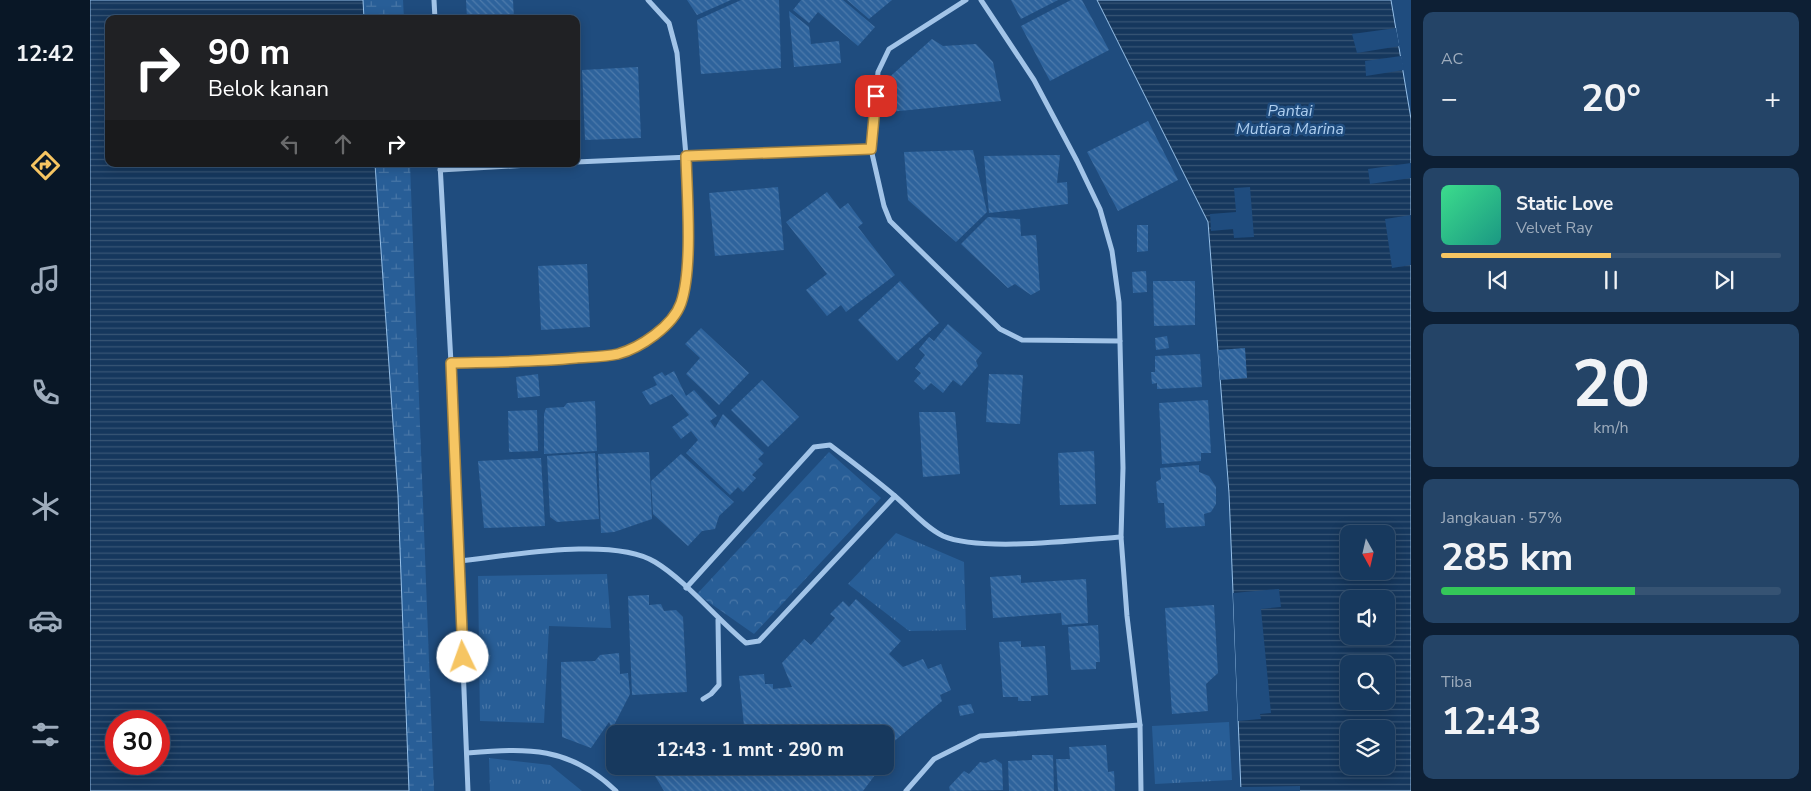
<!DOCTYPE html>
<html lang="id">
<head>
<meta charset="utf-8">
<style>
	:root { --surface:#17395e; --page:#244467; --text:#f1f3f6; --muted:#9eacbc; --line:#365373; --accent:#f6c562 }
	body { margin:0; font-family:"Nunito Sans",sans-serif; background:var(--page); color:var(--text); height:100vh; display:flex; flex-direction:column; font-size:19px; white-space:nowrap }
	* { box-sizing:border-box; margin:0 }
	p { font-size:16px; color:var(--muted) }
	.icon { flex:none; width:28px; height:28px; fill:none; stroke:currentColor; stroke-width:2; stroke-linecap:round; stroke-linejoin:round }
	.map { position:relative; flex:1; overflow:hidden }
	.sheet { display:flex; flex-direction:column; gap:12px; padding:12px; background:#0d1f34; width:400px }
	.sheet>* { flex:none }
	.guide { position:absolute; left:15px; top:15px; width:475px; height:152px; border-radius:10px; box-shadow:0 2px 12px #0003,0 0 0 1px var(--line); background:#202124; color:#fff; overflow:hidden }
	.needle { width:32px; rotate:172deg }
	.tools { position:absolute; left:1250px; top:525px; display:grid; gap:10px }
	.tools a { display:grid; place-items:center; width:55px; height:55px; border-radius:10px; background:var(--surface); box-shadow:0 2px 12px #0003,0 0 0 1px var(--line); font-size:25px }
	.speed { position:absolute; left:15px; top:710px; display:flex; gap:10px; font-size:25px; font-weight:700; text-align:center }
	.speed>* { display:grid; place-content:center; width:65px; height:65px; border-radius:50%; background:var(--surface); box-shadow:0 2px 12px #0003,0 0 0 1px var(--line); line-height:1 }
	.speed .limit { border:8px solid #d22; background:#fff; color:#111 }
	.pin { position:absolute; display:grid; place-items:center; width:42px; height:42px; color:#fff; margin:-21px; border-radius:10px; box-shadow:0 2px 8px #0006 }
	.me { position:absolute; width:55px; margin:-28px; rotate:357deg; stroke-linejoin:round; filter:drop-shadow(0 0 4px #0008) }
	.turn { display:flex; align-items:center; gap:18px; height:105px; padding:0 20px; font-size:22px }
	.turn .icon { width:65px; height:65px; stroke-width:2.5 }
	.turn b { display:block; font-size:35px; line-height:42px }
	.lanes { display:flex; align-items:center; height:48px; padding:0 20px; background:#0003; justify-content:center; gap:25px; direction:ltr }
	.lanes .off { opacity:.35 }
	.big { font-size:38px; font-weight:700; line-height:1.1 }
	.sheet .widget { flex:1; display:flex; flex-direction:column; justify-content:center; gap:8px; min-width:0; padding:0 18px; border-radius:10px; background:var(--page) }
	.sheet .dial { align-items:center; gap:0 }
	.dial b { font-size:65px; line-height:1 }
	.song { display:flex; align-items:center; gap:15px }
	.cover { width:60px; height:60px; border-radius:8px; background:linear-gradient(135deg,hsl(150 70% 55%),hsl(170 70% 35%)) }
	.played { height:5px; border-radius:2px; background:linear-gradient(90deg,var(--accent) 50%,var(--line) 50%) }
	.keys { display:flex; justify-content:space-around; direction:ltr }
	.heat { display:flex; justify-content:space-between; align-items:center; font-size:28px; direction:ltr }
	.charge { height:8px; border-radius:4px; background:linear-gradient(90deg,#34c759 57%,var(--line) 0) }
	.trip { position:absolute; left:516px; top:725px; width:288px; height:50px; border-radius:10px; background:var(--surface); box-shadow:0 2px 12px #0003,0 0 0 1px var(--line); font-weight:700; line-height:50px; text-align:center }
	main { display:flex; flex:1; min-height:0 }
	.dock { display:flex; flex-direction:column; width:90px; justify-content:space-around; align-items:center; background:#091726; color:var(--muted) }
	.dock .icon { width:35px; height:35px }
	.dock .current { color:var(--accent) }
	.dock b { font-size:22px; color:var(--text) }
	.map>svg:first-child { display:block }
	.grass { fill:url(#grass-tufts) }
	.wetland { fill:url(#wetland-marsh) }
	.park { fill:url(#park-crowns) }
	.water { fill:url(#water-rules); stroke:#96c0e9; fill-rule:evenodd }
	.pier { fill:#1f4c7e }
	.building { fill:url(#building-back-hatch) }
	.lines { fill:none; stroke-linecap:round; stroke-linejoin:round }
	.street { stroke:#a2c4e8; stroke-width:5 }
	.route-casing { stroke:#a08040; stroke-width:12 }
	.route { stroke:#f6c562; stroke-width:9 }
	.labels { text-anchor:middle; dominant-baseline:central; stroke-width:5; stroke-linejoin:round; paint-order:stroke }
	.water-label { font-size:16px; font-style:italic; fill:#aeceef; stroke:#1f4c7e }
</style>
</head>
<body>
<main>
<nav class="dock">
<b>12:42</b>
<svg class="icon current" aria-label="directions" viewBox="0 0 24 24"><path d="M12 3l9 9-9 9-9-9zM9 14v-3h6M13 9l2 2-2 2"/></svg>
<svg class="icon" aria-label="music" viewBox="0 0 24 24"><path d="M9 18V5l10-2v13"/><circle cx="6" cy="18" r="3"/><circle cx="16" cy="16" r="3"/></svg>
<svg class="icon" aria-label="phone" viewBox="0 0 24 24"><path d="M5 4h4l2 5-3 2q2 4 5 5l2-3 5 2v4C11 20 4 13 5 4z"/></svg>
<svg class="icon" aria-label="climate" viewBox="0 0 24 24"><path d="M12 3v18M4 7l16 10M4 17L20 7"/></svg>
<svg class="icon" aria-label="car" viewBox="0 0 24 24"><path d="M5 17H2v-5l4-1 3-4h7l3 4 3 1v5h-3M9 17h6M6 11h13"/><circle cx="7" cy="17" r="2"/><circle cx="17" cy="17" r="2"/></svg>
<svg class="icon" aria-label="filters" viewBox="0 0 24 24"><path d="M4 7h16M4 17h16"/><circle cx="9" cy="7" r="2"/><circle cx="15" cy="17" r="2"/></svg>
</nav>
<div class="map">
<svg width="1321" height="791" viewBox="0 0 1321 791">
	<defs>
		<pattern id="grass-tufts" width="24" height="20" patternUnits="userSpaceOnUse" patternTransform="scale(1.25)"><rect width="24" height="20" fill="#285e97"/><path d="M3 7l-1-3M5 7V3M7 7l1-3M15 17l-1-3M17 17v-4M19 17l1-3" fill="none" stroke="#4876a7"/></pattern>
		<pattern id="wetland-marsh" width="20" height="14" patternUnits="userSpaceOnUse" patternTransform="scale(1.25)"><rect width="20" height="14" fill="#285e97"/><path d="M1 5h8M5 5V1M11 12h8M15 12V8" fill="none" stroke="#4876a7"/></pattern>
		<pattern id="park-crowns" width="20" height="18" patternUnits="userSpaceOnUse" patternTransform="scale(1.25)"><rect width="20" height="18" fill="#285e97"/><path d="M2 6a3 3 0 1 1 6 0M12 15a3 3 0 1 1 6 0" fill="none" stroke="#4876a7"/></pattern>
		<pattern id="water-rules" width="6" height="5" patternUnits="userSpaceOnUse" patternTransform="scale(1.25)"><rect width="6" height="5" fill="#15375d"/><path d="M0 2.5h6" fill="none" stroke="#385575"/></pattern>
		<pattern id="building-back-hatch" width="6" height="6" patternUnits="userSpaceOnUse" patternTransform="scale(1.25)"><rect width="6" height="6" fill="#2e639c"/><path d="M-1 5l2 2M0 0l6 6M5-1l2 2" fill="none" stroke="#4d7aab"/></pattern>
	</defs>
	<rect width="100%" height="100%" fill="#1f4c7e"/>
	<g class="grass">
		<polygon points="806,533 874,562 876,630 819,631 758,584"/>
		<polygon points="517,574 521,628 459,626 454,723 390,721 388,576"/>
		<polygon points="1139,722 1142,780 1065,784 1062,726"/>
		<polygon points="399,758 460,765 492,791 400,791"/>
	</g>
	<g class="wetland">
		<polygon points="167,0 313,0 314,19 166,19"/>
		<polygon points="161,164 320,164 344,791 260,791"/>
	</g>
	<polygon class="park" points="739,452 791,498 664,634 607,594"/>
	<g class="water">
		<path d="M 0,0 L 273,0 L 274,19 L 19,19 L 19,164 L 285,164 L 308,495 L 319,791 L 0,791 ZM 69,721 L 69,764 L 26,764 L 26,721 Z"/>
		<path d="M 1007,0 L 1301,0 L 1321,119 L 1321,791 L 1151,791 L 1139,493 L 1118,222 ZM 1259,534 L 1296,534 L 1296,571 L 1259,571 ZM 1259,599 L 1296,599 L 1296,636 L 1259,636 ZM 1259,664 L 1296,664 L 1296,701 L 1259,701 ZM 1259,729 L 1296,729 L 1296,766 L 1259,766 Z"/>
	</g>
	<g class="pier">
		<polygon points="1306,28 1314,70 1276,76 1275,61 1311,56 1310,46 1267,53 1262,34"/>
		<polygon points="1321,163 1321,178 1280,184 1278,169"/>
		<polygon points="1160,187 1164,237 1144,238 1143,229 1121,231 1120,214 1146,212 1144,188"/>
		<polygon points="1321,215 1321,265 1302,268 1295,219"/>
		<polygon points="1189,589 1191,607 1171,609 1181,713 1170,714 1171,719 1148,721 1143,593"/>
		<polygon points="1210,786 1210,791 1148,791 1148,787"/>
	</g>
	<g class="building">
		<polygon points="376,0 423,0 424,19 377,19"/>
		<polygon points="597,0 641,0 607,15"/>
		<polygon points="651,0 689,0 691,68 611,74 607,20"/>
		<polygon points="711,0 753,0 785,27 768,46 728,12 719,23 703,10"/>
		<polygon points="757,0 802,0 779,19"/>
		<polygon points="921,0 968,0 931,19"/>
		<polygon points="981,0 992,0 1019,50 960,81 931,26"/>
		<polygon points="699,11 719,27 721,44 749,41 751,63 704,67"/>
		<polygon points="842,39 853,46 886,44 903,62 911,101 799,112 794,82"/>
		<polygon points="548,67 551,138 495,140 492,70"/>
		<polygon points="486,109 489,109 490,142 486,142"/>
		<polygon points="1058,121 1088,180 1028,211 997,152"/>
		<polygon points="883,150 897,212 866,242 818,200 814,152"/>
		<polygon points="970,155 967,183 977,182 978,204 899,213 894,156"/>
		<polygon points="688,187 694,250 625,256 619,193"/>
		<polygon points="737,192 750,209 758,203 773,223 768,227 805,275 756,312 751,305 737,316 716,290 737,274 696,222"/>
		<polygon points="898,217 930,219 931,236 946,235 950,290 941,295 925,284 918,288 871,244"/>
		<polygon points="1047,225 1058,225 1058,251 1047,252"/>
		<polygon points="497,264 500,327 451,330 448,266"/>
		<polygon points="1056,271 1057,292 1043,293 1042,272"/>
		<polygon points="810,281 849,323 807,361 768,320"/>
		<polygon points="1063,281 1105,281 1105,325 1064,326"/>
		<polygon points="858,324 892,353 886,361 888,366 871,386 863,380 853,393 841,383 834,390 824,381 831,373 825,368 835,355 829,349 839,337 844,341"/>
		<polygon points="611,328 659,373 629,405 596,374 610,358 595,344"/>
		<polygon points="1077,336 1079,348 1066,350 1065,338"/>
		<polygon points="1155,348 1157,378 1130,380 1128,350"/>
		<polygon points="1110,354 1112,387 1067,389 1067,383 1062,384 1061,372 1065,372 1065,356"/>
		<polygon points="584,371 596,396 604,390 627,416 620,421 625,428 633,414 674,453 668,459 673,464 662,475 666,478 653,492 648,487 640,495 596,453 608,440 601,431 591,439 582,427 599,415 582,394 560,405 552,392 567,385 563,377 572,372 575,376"/>
		<polygon points="448,374 450,396 428,398 426,377"/>
		<polygon points="899,374 933,375 930,424 896,422"/>
		<polygon points="672,380 709,417 678,447 641,410"/>
		<polygon points="1118,400 1121,453 1111,453 1111,461 1072,464 1069,403"/>
		<polygon points="505,401 507,451 454,454 454,414 456,408 474,407 477,403"/>
		<polygon points="447,410 448,451 419,452 418,411"/>
		<polygon points="829,412 865,412 870,474 833,477"/>
		<polygon points="1004,451 1006,504 970,505 968,453"/>
		<polygon points="559,452 562,519 524,532 511,533 508,454"/>
		<polygon points="505,453 509,519 467,522 460,517 457,456"/>
		<polygon points="591,454 644,502 629,516 625,529 612,531 598,546 563,514 561,481"/>
		<polygon points="451,458 455,526 394,528 388,461"/>
		<polygon points="1109,465 1109,472 1119,476 1126,487 1126,504 1121,512 1114,514 1115,526 1076,528 1074,503 1068,503 1066,482 1071,479 1070,468"/>
		<polygon points="931,575 931,583 996,579 998,623 972,625 971,613 903,618 900,577"/>
		<polygon points="559,595 559,605 571,604 574,611 586,610 593,617 597,692 542,695 538,596"/>
		<polygon points="766,599 811,641 799,654 813,667 833,659 838,669 851,664 861,690 850,695 852,701 795,749 795,734 597,734 601,731 654,726 649,676 674,674 675,684 683,684 683,689 702,687 692,663 714,639 721,645 745,618 740,614 753,601 759,607"/>
		<polygon points="1124,605 1128,673 1116,684 1118,711 1082,714 1075,608"/>
		<polygon points="1008,625 1010,662 1006,662 1006,669 981,670 978,627"/>
		<polygon points="931,641 931,647 955,646 958,695 941,696 941,701 928,701 928,697 913,697 909,642"/>
		<polygon points="529,653 530,674 538,673 540,694 522,729 519,722 501,748 472,737 471,662 505,661 510,655"/>
		<polygon points="881,704 884,713 870,716 868,706"/>
		<polygon points="1016,745 1018,772 1024,771 1025,791 968,791 966,759 980,759 979,747"/>
		<polygon points="942,755 963,755 964,791 919,791 918,761 942,760"/>
		<polygon points="905,759 912,764 913,790 860,791 859,787 874,771 879,774 890,762 896,763"/>
		<polygon points="559,766 785,766 784,768 788,771 773,791 574,791"/>
	</g>
	<g class="lines">
		<g class="street">
			<polyline points="344,0 345,19"/>
			<polyline points="876,0 799,49 788,72 781,149 794,206 800,221 910,329 932,340 1030,341"/>
			<polyline points="891,0 944,80 987,161 1010,209 1022,251 1029,302 1033,468 1031,537 1037,616 1050,725 1051,791"/>
			<polyline points="486,162 781,149"/>
			<polyline points="350,164 361,363 378,791"/>
			<polyline points="350,170 456,164"/>
			<polyline points="361,363 449,361 527,354 550,345 573,329 591,304 597,267 596,156 587,53 579,23 558,0"/>
			<path d="M 369,561 C 418,556 523,536 565,562 C 595,580 627,619 656,643 L 669,641 L 805,496"/>
			<path d="M 596,588 L 724,447 L 740,445 C 762,462 785,479 806,497 C 821,510 835,527 853,536 C 889,552 989,540 1031,537"/>
			<polyline points="613,699 621,694 629,685 628,620"/>
			<path d="M 377,753 C 438,748 479,746 526,791"/>
			<polyline points="816,791 844,759 890,736 1050,725"/>
		</g>
	</g>
	<g class="lines">
		<g class="route-casing">
			<path id="route" d="M 373,657 L 361,363 C 403,362 444,362 486,358 C 499,357 515,357 528,354 C 550,348 583,326 591,303 C 603,268 597,195 596,156 L 781,149 L 786,96"/>
		</g>
		<use href="#route" class="route"/>
	</g>
	<g class="labels">
		<g class="water-label">
			<text x="1200" y="111">Pantai<tspan x="1200" dy="18">Mutiara Marina</tspan></text>
		</g>
	</g>
</svg>
<div class="tools">
<a><svg class="needle" viewBox="-14 -14 28 28"><path d="M0-13l5 13h-10z" fill="#e53935"/><path d="M0 13l5-13h-10z" fill="#9eacbc"/></svg></a>
<a><svg class="icon" aria-label="sound" viewBox="0 0 24 24"><path d="M4 9h4l5-4v14l-5-4H4zM17 9q2 3 0 6"/></svg></a>
<a><svg class="icon" aria-label="search" viewBox="0 0 24 24"><circle cx="10" cy="10" r="6"/><path d="M15 15l6 6"/></svg></a>
<a><svg class="icon" aria-label="layers" viewBox="0 0 24 24"><path d="M12 4l9 5-9 5-9-5zM3 14l9 5 9-5"/></svg></a>
</div>
<div class="speed"><div class="limit">30</div></div>
<div class="pin" style="left:786px;top:96px;background:#d93025"><svg class="icon" aria-label="arrive" viewBox="0 0 24 24"><path d="M6 21V4h12l-3 4 3 4H6"/></svg></div>
<svg class="me" style="left:373px;top:657px" viewBox="-20 -20 40 40"><circle r="19" fill="#fff"/><path d="M0-13L10 11 0 6-10 11z" fill="#f6c562"/></svg>
<div class="trip">12:43 · 1 mnt · 290 m</div>
<div class="guide">
<div class="turn"><svg class="icon" aria-label="right" viewBox="0 0 24 24"><path d="M7 20v-9h11M14 6l5 5-5 5"/></svg><div><b>90 m</b>Belok kanan</div></div>
<div class="lanes"><svg class="icon off" aria-label="left" viewBox="0 0 24 24"><path d="M17 20v-9H6M10 6l-5 5 5 5"/></svg><svg class="icon off" aria-label="ahead" viewBox="0 0 24 24"><path d="M12 20V5M6 11l6-6 6 6"/></svg><svg class="icon" aria-label="right" viewBox="0 0 24 24"><path d="M7 20v-9h11M14 6l5 5-5 5"/></svg></div>
</div>
</div>
<section class="sheet">
<div class="widget"><p>AC</p>
<div class="heat"><a>−</a><b class="big">20°</b><a>+</a></div>
</div>
<div class="widget">
<div class="song"><i class="cover"></i><div><b>Static Love</b><p>Velvet Ray</p></div></div>
<div class="played"></div>
<div class="keys"><svg class="icon" aria-label="previous" viewBox="0 0 24 24"><path d="M18 5L8 12l10 7zM5 5v14"/></svg><svg class="icon" aria-label="pause" viewBox="0 0 24 24"><path d="M8 5v14M16 5v14"/></svg><svg class="icon" aria-label="next" viewBox="0 0 24 24"><path d="M6 5l10 7-10 7zM19 5v14"/></svg></div>
</div>
<div class="widget dial"><b>20</b><p>km/h</p></div>
<div class="widget"><p>Jangkauan · 57%</p><b class="big">285 km</b><div class="charge"></div></div>
<div class="widget"><p>Tiba</p><b class="big">12:43</b></div>
</section>
</main>
</body>
</html>
